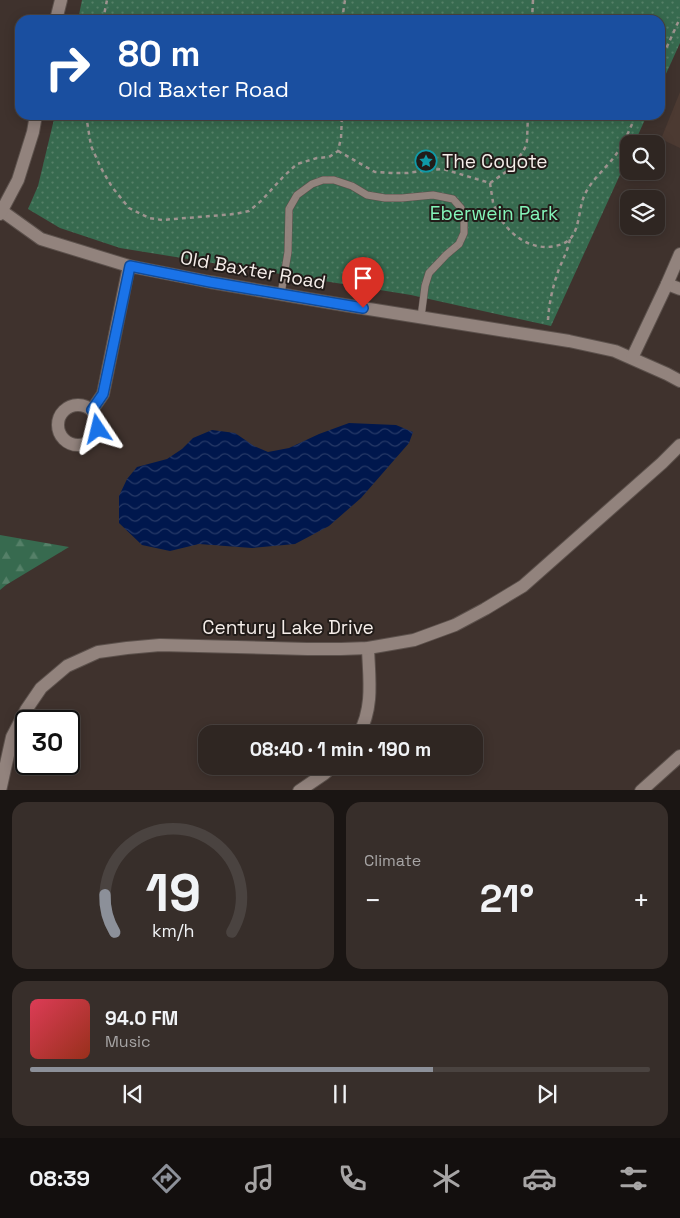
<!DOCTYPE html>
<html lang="en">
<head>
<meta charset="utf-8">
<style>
	:root { --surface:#2f2622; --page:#372e2a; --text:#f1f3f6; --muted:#a7a5a5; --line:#4a4340; --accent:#8c9099 }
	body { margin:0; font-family:"Space Grotesk",sans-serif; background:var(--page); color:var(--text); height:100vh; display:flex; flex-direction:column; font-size:19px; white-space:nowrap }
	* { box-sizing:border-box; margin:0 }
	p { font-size:16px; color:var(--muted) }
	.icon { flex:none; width:28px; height:28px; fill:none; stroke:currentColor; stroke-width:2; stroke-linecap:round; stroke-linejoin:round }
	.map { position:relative; height:790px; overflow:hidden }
	.sheet { display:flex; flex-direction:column; gap:12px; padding:12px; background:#1a1513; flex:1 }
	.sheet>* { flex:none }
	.guide { position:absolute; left:15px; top:15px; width:650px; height:105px; border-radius:15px; box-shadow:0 2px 12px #0003,0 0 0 1px var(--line); background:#1a4fa0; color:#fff; overflow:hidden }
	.controls { position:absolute; left:620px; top:135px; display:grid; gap:10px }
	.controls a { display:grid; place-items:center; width:45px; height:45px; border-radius:10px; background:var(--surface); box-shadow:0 2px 12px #0003,0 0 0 1px var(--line); font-size:25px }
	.speed { position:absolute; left:15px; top:710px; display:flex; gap:10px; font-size:25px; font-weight:700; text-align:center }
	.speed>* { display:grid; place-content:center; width:65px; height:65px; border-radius:50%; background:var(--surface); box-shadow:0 2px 12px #0003,0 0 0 1px var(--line); line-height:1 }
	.speed .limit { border:2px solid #111; border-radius:8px; background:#fff; color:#111 }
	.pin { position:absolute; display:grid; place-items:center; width:42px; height:42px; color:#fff; margin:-51px -21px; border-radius:50% 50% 50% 0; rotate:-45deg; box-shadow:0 0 5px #0007 }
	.pin .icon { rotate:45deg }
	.me { position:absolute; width:55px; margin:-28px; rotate:350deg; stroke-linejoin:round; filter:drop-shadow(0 0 4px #0008) }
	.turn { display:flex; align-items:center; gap:18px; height:105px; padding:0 20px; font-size:22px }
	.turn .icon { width:65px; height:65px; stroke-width:2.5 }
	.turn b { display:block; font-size:35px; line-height:42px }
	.big { font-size:38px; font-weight:700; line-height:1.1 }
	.sheet .tile { flex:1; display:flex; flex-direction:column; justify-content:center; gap:8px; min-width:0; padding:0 18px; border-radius:15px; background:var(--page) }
	.sheet .dial { align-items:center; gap:0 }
	.dial svg { height:130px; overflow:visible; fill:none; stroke:var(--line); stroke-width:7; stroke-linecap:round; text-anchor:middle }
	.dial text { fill:var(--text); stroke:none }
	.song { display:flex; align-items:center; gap:15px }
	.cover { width:60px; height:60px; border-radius:8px; background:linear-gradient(135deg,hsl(350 70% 55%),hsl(10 70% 35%)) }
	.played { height:5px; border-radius:2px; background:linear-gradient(90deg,var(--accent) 65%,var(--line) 65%) }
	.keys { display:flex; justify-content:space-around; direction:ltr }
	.heat { display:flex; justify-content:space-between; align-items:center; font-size:28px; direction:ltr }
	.sheet .tiles { flex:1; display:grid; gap:12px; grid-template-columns:1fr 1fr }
	.tile:last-child { grid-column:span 2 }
	.trip { position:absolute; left:198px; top:725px; width:285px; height:50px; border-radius:15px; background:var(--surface); box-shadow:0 2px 12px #0003,0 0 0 1px var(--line); font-weight:700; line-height:50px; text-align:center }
	.dock { display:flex; height:80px; justify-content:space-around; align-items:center; background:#130f0e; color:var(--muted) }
	.dock .icon { width:35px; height:35px }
	.dock .current { color:var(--accent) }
	.dock b { font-size:22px; color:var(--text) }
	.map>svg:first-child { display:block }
	.built { fill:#4c3a32 }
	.forest { fill:url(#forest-firs) }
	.park { fill:url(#park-dots) }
	.water { fill:url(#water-waves) }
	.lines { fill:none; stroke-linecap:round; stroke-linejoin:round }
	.lane-casing { stroke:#5c514c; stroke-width:8 }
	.street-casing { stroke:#5c514c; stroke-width:14 }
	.path { stroke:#9e938f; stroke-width:2.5; stroke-dasharray:4 4; stroke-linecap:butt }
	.lane { stroke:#92837d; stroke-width:7 }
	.street { stroke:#92837d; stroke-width:12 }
	.route-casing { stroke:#114b97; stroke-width:12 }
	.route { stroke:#1a73e8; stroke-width:9 }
	.labels { text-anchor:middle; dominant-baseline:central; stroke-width:4; stroke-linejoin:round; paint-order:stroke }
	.poi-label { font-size:19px; fill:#f5ede9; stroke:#221c19; text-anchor:start }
	.park-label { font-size:19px; fill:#84f5b9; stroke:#221c19 }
	.street-label { font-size:19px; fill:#f5ede9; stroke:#221c19 }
</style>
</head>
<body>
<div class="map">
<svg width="680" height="791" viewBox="0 0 680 791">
	<defs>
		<pattern id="forest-firs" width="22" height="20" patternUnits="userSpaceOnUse" patternTransform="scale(1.25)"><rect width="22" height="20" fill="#376a4f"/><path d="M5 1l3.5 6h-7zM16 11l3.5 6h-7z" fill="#558068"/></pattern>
		<pattern id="park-dots" width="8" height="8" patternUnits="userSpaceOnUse" patternTransform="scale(1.25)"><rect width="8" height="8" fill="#376a4f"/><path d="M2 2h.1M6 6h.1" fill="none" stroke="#558068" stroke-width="1.8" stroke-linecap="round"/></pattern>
		<pattern id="water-waves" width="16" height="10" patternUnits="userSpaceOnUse" patternTransform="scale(1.25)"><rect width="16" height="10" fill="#00174d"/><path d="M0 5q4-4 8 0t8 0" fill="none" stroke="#263967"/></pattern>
	</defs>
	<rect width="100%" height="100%" fill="#3f322d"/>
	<polygon class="built" points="680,92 680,148 661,139"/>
	<polygon class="forest" points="0,535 69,547 6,585 0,590"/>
	<g class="park">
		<polygon points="82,0 680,0 680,43 660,87 660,20 78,20"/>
		<polygon points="55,115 647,115 634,144 629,144 629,155 551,326 411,295 120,248 60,228 28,209 38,186"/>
	</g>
	<polygon class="water" points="349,423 396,425 413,432 409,443 361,498 329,526 295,544 252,548 199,544 170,551 142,545 119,523 119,496 127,479 137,467 167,459 182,449 193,438 212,430 235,433 254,446 268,452 289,448 319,434"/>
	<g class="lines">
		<g class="lane-casing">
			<polyline id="lane" points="281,294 288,252 289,209 297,195 312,184 323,180 334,180 352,186 367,195 385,198 402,198 433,195 453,199 461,208 464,220 464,233 459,244 446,255 429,273 425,286 421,317"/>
		</g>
		<g class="street-casing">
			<g id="street">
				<polyline points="56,20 61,0"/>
				<polyline points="2,211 41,239 129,266 210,282 344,305 569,341 615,351 667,374 680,381"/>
				<polyline points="0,214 18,180 33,132 36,115"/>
				<polyline points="680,254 667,284 680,289"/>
				<polyline points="632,358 667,284"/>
				<circle cx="78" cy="425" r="20"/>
				<polyline points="92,410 103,394 129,266"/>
				<path d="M 359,734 C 374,706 369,678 368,648"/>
				<polyline points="0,791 12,737 26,710 41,688 67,666 98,652 127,648 160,645 307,649 341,649 368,648 414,640 455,625 485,609 523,586 662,463 680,445"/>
				<polyline points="299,791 324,774 333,766"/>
				<polyline points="641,791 680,756"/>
			</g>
		</g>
		<g class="path">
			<polyline points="103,20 107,0"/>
			<polyline points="342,20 345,0"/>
			<polyline points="532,20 533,0"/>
			<polyline points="660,62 680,18"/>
			<polyline points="86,115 91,146 101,168 112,187 129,208 149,218 162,220 235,214 249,211 261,201 283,177 297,164 317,158 329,157 338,151 341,138 342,115"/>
			<polyline points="338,151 375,172 391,173 408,173 428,170 443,169 490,183"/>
			<path d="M 490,183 C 491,190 492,196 493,202 C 500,225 520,246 545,247 C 553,247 564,245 570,239 C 579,230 579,210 583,199 C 589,181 607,168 617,153 C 625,142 630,128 636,115"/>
			<polyline points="490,183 513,167 525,148 527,141 528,115"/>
			<path d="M 548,320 C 549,303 553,285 559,269 C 563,259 568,250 570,239"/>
		</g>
		<use href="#lane" class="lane"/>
		<use href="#street" class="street"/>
	</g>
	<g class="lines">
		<g class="route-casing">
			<path id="route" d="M 98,429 C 99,421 97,416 92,410 L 103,394 L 130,266 L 210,282 L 363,308"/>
		</g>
		<use href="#route" class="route"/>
	</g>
	<defs>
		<g id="sight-ring" transform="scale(1.125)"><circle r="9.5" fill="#221c19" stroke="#0f9aa8" stroke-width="1.5"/><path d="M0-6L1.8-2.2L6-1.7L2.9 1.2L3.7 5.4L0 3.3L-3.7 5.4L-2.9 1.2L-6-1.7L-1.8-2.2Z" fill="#0f9aa8"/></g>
	</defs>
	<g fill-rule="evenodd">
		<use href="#sight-ring" x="426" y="161"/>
	</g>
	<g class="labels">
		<g class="poi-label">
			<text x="442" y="161">The Coyote</text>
		</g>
		<g class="park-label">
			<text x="494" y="213">Eberwein Park</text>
		</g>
		<g class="street-label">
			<text transform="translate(253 270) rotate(10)">Old Baxter Road</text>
			<text x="288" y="627">Century Lake Drive</text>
		</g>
	</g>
</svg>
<div class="controls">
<a><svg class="icon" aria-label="search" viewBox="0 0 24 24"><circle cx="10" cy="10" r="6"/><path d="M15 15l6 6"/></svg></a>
<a><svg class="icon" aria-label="layers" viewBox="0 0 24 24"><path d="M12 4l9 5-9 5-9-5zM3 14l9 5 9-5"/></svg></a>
</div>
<div class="speed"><div class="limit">30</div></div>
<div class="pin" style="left:363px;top:308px;background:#d93025"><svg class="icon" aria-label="arrive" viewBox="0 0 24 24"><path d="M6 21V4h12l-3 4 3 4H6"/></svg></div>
<svg class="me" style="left:98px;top:429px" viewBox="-20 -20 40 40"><path d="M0-17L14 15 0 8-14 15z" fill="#1a73e8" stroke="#fff" stroke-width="4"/></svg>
<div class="trip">08:40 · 1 min · 190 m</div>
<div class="guide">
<div class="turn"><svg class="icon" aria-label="right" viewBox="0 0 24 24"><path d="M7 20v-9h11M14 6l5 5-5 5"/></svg><div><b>80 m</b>Old Baxter Road</div></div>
</div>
</div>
<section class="sheet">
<div class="tiles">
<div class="tile dial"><svg viewBox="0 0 100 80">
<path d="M14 69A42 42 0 1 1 86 69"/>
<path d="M14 69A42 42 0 0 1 8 46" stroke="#8c9099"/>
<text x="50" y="56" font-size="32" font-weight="700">19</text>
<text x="50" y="72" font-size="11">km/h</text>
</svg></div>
<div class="tile"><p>Climate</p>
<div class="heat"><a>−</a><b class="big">21°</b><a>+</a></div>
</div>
<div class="tile">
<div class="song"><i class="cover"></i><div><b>94.0 FM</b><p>Music</p></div></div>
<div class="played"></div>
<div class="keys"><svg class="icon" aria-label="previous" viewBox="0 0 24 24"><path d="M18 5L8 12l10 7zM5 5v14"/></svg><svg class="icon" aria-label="pause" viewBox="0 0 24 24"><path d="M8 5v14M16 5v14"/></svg><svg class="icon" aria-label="next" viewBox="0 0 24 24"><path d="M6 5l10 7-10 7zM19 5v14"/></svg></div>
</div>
</div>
</section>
<nav class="dock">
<b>08:39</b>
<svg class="icon current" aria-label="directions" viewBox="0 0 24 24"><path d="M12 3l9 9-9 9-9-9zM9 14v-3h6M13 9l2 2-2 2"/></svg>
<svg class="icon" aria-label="music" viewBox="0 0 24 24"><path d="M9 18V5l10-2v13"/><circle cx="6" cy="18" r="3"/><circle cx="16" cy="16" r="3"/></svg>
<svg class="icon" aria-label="phone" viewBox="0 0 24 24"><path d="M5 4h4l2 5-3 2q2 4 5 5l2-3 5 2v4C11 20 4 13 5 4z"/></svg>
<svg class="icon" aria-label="climate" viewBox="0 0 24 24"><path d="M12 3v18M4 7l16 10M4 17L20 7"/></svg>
<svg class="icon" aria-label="car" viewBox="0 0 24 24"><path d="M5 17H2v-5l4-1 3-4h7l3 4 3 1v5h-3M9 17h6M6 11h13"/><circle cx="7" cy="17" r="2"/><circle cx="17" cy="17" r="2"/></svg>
<svg class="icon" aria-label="filters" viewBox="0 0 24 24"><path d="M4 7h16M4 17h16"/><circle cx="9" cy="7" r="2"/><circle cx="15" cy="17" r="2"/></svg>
</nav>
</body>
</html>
